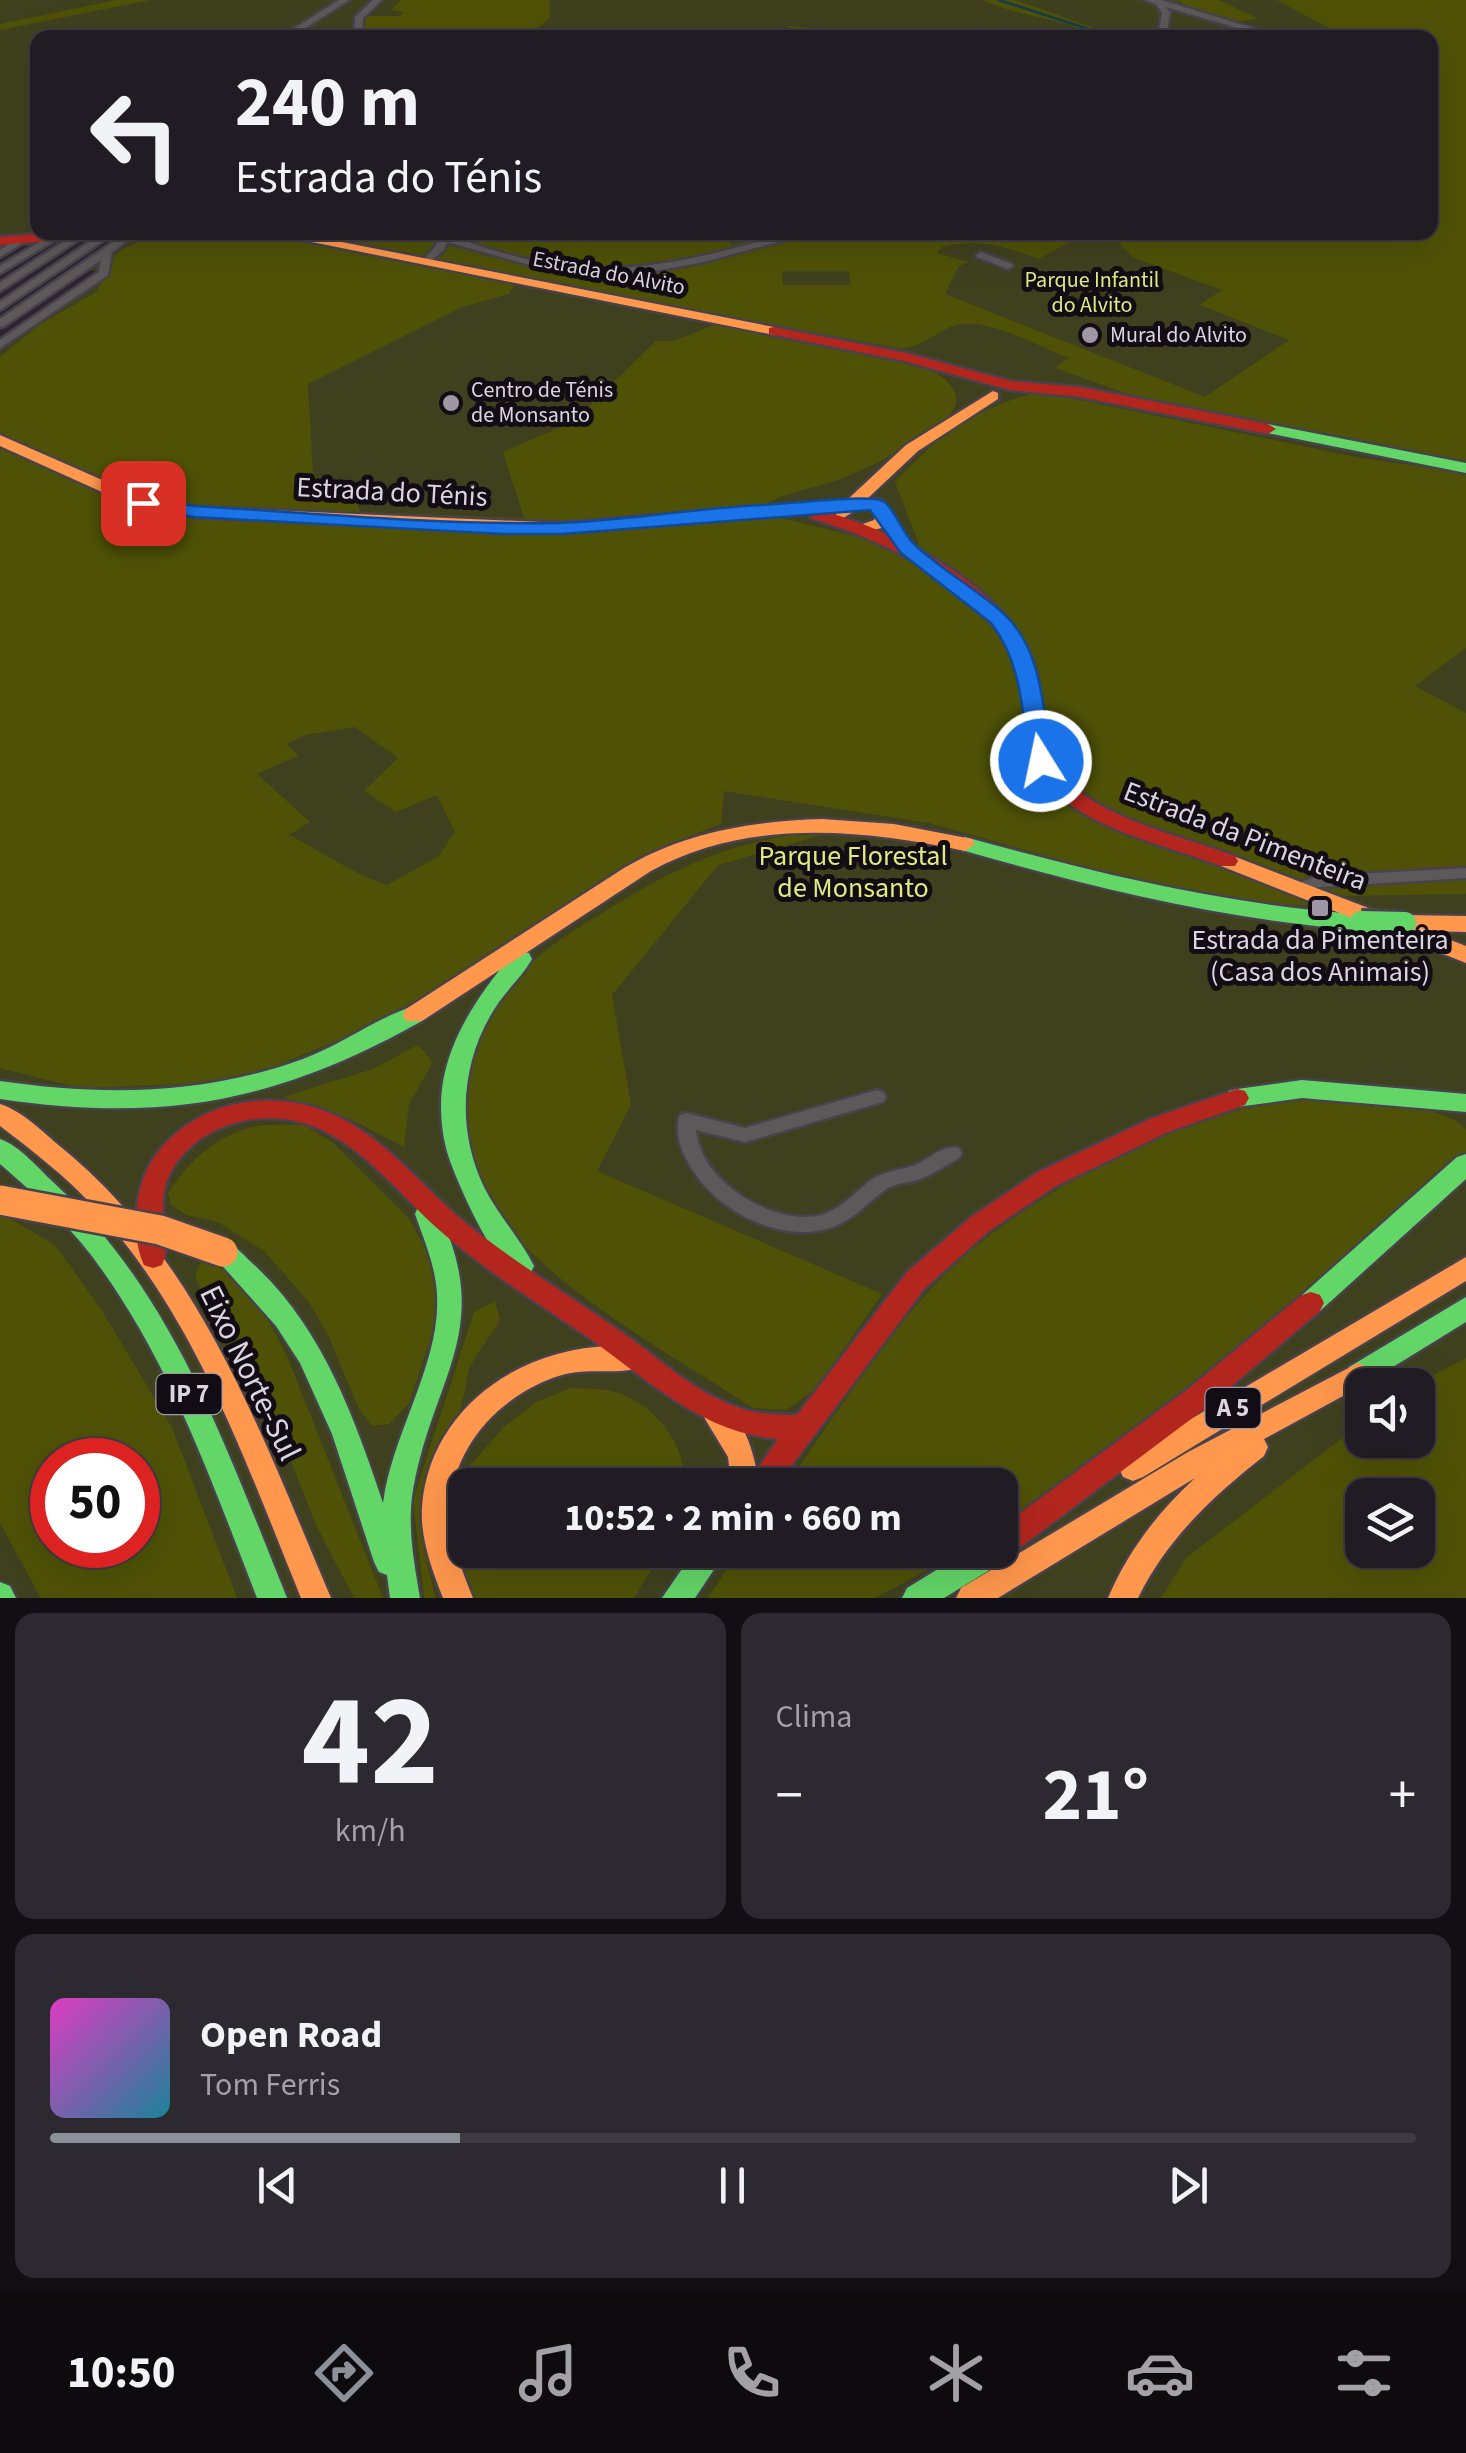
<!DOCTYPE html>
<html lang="pt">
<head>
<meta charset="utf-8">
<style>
	:root { --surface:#211c24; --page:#2d2931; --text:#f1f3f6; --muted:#a2a1a6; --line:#3e3a41; --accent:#8c9099 }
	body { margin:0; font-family:"Source Sans 3",sans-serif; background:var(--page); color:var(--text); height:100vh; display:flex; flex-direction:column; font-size:38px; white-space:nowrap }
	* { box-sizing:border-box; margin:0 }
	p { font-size:32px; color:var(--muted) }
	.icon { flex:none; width:55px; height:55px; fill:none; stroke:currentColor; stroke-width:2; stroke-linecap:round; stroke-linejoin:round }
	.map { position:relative; height:1598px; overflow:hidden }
	.sheet { display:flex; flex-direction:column; gap:15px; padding:15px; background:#120f14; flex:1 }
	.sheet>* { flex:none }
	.hud { position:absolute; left:30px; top:30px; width:1408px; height:210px; border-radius:20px; box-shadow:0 10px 40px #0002,0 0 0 2px var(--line); background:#211c24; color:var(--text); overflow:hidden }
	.tools { position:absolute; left:1345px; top:1368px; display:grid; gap:20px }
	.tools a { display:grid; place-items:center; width:90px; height:90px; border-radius:20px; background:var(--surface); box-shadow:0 10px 40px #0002,0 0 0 2px var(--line); font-size:50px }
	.speed { position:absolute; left:30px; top:1438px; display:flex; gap:20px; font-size:50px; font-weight:700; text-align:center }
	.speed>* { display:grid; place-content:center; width:130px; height:130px; border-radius:50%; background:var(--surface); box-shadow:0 10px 40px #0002,0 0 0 2px var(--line); line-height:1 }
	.speed .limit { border:15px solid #d22; background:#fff; color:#111 }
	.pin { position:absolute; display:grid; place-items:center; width:85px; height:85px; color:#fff; margin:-42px; border-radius:20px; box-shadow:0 5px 15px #0006 }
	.me { position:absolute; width:110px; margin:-55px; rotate:350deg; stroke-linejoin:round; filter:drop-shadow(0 0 8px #0008) }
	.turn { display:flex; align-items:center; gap:35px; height:210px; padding:0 40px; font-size:45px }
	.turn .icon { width:130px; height:130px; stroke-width:2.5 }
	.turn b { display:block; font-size:70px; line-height:85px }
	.big { font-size:75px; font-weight:700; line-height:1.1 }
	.sheet .card { flex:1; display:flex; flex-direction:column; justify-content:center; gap:15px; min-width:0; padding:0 35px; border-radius:20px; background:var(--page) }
	.sheet .dial { align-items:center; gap:0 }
	.dial b { font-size:130px; line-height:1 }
	.song { display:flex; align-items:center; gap:30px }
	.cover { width:120px; height:120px; border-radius:15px; background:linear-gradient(135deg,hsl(310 70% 55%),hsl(190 70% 35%)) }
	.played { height:10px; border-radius:5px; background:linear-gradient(90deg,var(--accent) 30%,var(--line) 30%) }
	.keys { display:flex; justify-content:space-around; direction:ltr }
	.heat { display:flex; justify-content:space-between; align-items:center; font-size:55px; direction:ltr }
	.sheet .tiles { flex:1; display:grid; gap:15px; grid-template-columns:1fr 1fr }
	.card:last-child { grid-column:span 2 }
	.trip { position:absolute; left:448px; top:1468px; width:570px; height:100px; border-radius:20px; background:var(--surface); box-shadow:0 10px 40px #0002,0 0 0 2px var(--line); font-weight:700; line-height:100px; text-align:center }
	.dock { display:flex; height:160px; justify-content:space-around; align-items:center; background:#0d0b0e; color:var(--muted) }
	.dock .icon { width:70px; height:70px }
	.dock .selected { color:var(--accent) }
	.dock b { font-size:45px; color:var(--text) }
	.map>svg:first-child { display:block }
	.green { fill:#3f411e; fill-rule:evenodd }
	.forest { fill:#4f5206; fill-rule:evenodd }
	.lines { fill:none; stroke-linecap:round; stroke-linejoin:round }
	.stream { stroke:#123d4f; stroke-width:2.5 }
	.street-casing { stroke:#47424b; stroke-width:5 }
	.fast-casing { stroke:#47424b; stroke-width:5 }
	.slow-casing { stroke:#47424b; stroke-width:5 }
	.jam-casing { stroke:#47424b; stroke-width:5 }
	.street { fill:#5d585a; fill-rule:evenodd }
	.fast { fill:#63d668; fill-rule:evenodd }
	.slow { fill:#ff974d; fill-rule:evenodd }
	.jam { fill:#b3261e; fill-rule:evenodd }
	.fast-bridge-casing { stroke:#47424b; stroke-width:28; stroke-linecap:butt }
	.slow-bridge-casing { stroke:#47424b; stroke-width:34; stroke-linecap:butt }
	.fast-bridge { stroke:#63d668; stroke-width:22 }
	.slow-bridge { stroke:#ff974d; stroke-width:29 }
	.route { fill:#1a73e8; stroke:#114b97; stroke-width:2.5 }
	.poi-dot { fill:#9f97a3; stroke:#120d15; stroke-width:4 }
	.labels { text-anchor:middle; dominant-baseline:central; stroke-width:10; stroke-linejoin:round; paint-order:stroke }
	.far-street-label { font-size:22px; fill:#ddd4e1; stroke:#120d15 }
	.far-park-label { font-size:22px; fill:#e2e981; stroke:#120d15 }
	.far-poi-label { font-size:22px; fill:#ddd4e1; stroke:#120d15; text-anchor:start }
	.shield { fill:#120d15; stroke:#a098a4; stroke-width:2.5 }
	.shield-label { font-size:25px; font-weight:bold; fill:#ddd4e1 }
	.street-label { font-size:28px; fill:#ddd4e1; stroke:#120d15 }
	.park-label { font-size:28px; fill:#e2e981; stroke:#120d15 }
	.poi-label { font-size:28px; fill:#ddd4e1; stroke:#120d15 }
	.near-street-label { font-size:32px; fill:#ddd4e1; stroke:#120d15 }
</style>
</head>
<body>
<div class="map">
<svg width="1466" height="1598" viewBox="0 0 1466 1598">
	<rect width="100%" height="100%" fill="#2c2530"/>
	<path class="green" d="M 0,0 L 1466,0 L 1466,1598 L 0,1598 L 0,349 L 109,275 L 87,269 L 139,233 L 1430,232 L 1430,38 L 38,38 L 38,232 L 107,233 L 0,240 ZM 1362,1385 L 1418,1385 L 1418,1440 L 1362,1440 ZM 52,1460 L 138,1460 L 138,1545 L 52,1545 ZM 465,1485 L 1000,1485 L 1000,1550 L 465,1550 ZM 1362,1495 L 1418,1495 L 1418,1550 L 1362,1550 Z"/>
	<g class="forest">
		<polygon points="116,0 150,0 0,30 0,24"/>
		<polygon points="401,0 549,0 550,18 527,37 358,38 364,16 400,16 403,12 391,10"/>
		<path d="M 983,0 L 1015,0 L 1120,37 C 1100,38 1086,30 1067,24 C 1038,16 1010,13 983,0 Z"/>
		<path d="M 1154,0 L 1219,0 L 1257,18 C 1234,26 1196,19 1180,1 Z"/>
		<path d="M 1277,0 L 1466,0 L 1466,462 L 1142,399 L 1055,368 L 1069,358 C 1038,346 986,317 957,325 C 936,330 921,350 898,348 L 268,233 L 727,232 L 731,245 L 791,232 L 1430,232 L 1430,38 L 1334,37 L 1342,35 ZM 1110,234 L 1134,258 L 1222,290 L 1200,305 L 1289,340 L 1205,397 L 945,294 L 958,267 L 968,262 L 937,253 L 941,247 C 978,238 1005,246 1039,259 L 1067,243 ZM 782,271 L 849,271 L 850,285 L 783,285 Z"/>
		<polygon points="789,26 920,37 756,37 786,35"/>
		<path d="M 186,233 L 271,236 L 516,283 L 508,294 L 462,307 L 308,384 L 313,475 L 356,501 L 360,512 L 524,518 L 503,452 L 573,422 L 656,341 L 674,341 L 717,324 L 928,367 C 968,392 964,409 926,434 C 897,453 868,469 835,481 C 811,489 781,493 761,507 L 760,513 L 913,550 L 919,544 L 895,482 C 935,437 982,404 1041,392 L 1361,458 L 1466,473 L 1466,648 L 1415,686 L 1466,713 L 1466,894 L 1339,896 L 1317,906 L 1231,902 L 1131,880 L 929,823 L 724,791 L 721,824 L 662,847 L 373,1026 L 236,1082 L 79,1088 L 0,1068 L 0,357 L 39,325 L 98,291 L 108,263 L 122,249 L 154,236 ZM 355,727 L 398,758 L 364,791 L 396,812 L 437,795 L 455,832 L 439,856 L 387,885 C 353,874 322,852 289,835 L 310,822 L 257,774 L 298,756 L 287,744 L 305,735 Z"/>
		<path d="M 832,832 L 718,865 L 612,995 L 631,1105 L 597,1171 L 882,1294 L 816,1389 L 786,1410 L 753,1408 C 675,1356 516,1271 481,1184 C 452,1110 470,1023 527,967 C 550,944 579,927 607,910 C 678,865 747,834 832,832 Z"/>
		<polygon points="418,1045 433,1062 409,1104 404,1147 348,1118 283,1097 373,1069"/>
		<path d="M 1298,1097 C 1336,1099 1443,1100 1466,1130 L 1466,1152 L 1295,1314 L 1000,1527 L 1000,1485 L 786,1485 C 837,1414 885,1334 947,1272 C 1012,1208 1143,1135 1230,1109 C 1251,1103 1276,1101 1298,1097 Z"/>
		<path d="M 263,1125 L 304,1125 L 332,1142 L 410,1220 L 431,1259 L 439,1312 L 410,1402 L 389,1424 L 372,1426 L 359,1409 L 329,1337 L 309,1302 L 264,1251 L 218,1222 L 187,1215 L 171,1205 L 168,1193 C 189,1159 223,1130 263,1125 Z"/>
		<path d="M 0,1213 L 55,1245 L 101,1309 L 172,1428 L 237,1598 L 41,1598 L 0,1523 ZM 52,1460 L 138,1460 L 138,1545 L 52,1545 Z"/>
		<polygon points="203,1257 253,1290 287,1356 383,1598 354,1598 316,1525 273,1415 208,1309 195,1275"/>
		<polygon points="495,1301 500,1320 470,1366 427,1564 436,1598 424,1598 413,1500 474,1312"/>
		<path d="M 1466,1358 L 1466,1598 L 1161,1598 L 1186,1558 L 1362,1423 L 1362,1440 L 1418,1440 L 1418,1385 L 1414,1385 ZM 1362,1495 L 1418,1495 L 1418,1550 L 1362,1550 Z"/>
		<path d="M 571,1388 C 584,1389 599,1388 611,1391 C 651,1400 688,1444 684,1485 L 465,1485 L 465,1550 L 663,1550 L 634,1598 L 462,1598 L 452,1505 L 468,1468 L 504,1427 L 536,1402 Z"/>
		<polygon points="739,1550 965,1550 875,1598 708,1598"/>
	</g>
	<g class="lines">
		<polyline class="stream" points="999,0 1116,38"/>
		<g class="street-casing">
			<g id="street">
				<polygon points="339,0 349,0 290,38 279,38"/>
				<polygon points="373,0 382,0 363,18 362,32 358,38 349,38 354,32 355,17"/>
				<polygon points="1145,0 1161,0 1286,38 1271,38 1166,7 1170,13 1167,31 1159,38 1149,38 1159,30 1162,13 1156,4"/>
				<polygon points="104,232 115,233 0,310 0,302"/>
				<polygon points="128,232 140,232 112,252 108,275 0,348 0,340 99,272 101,260 4,326 0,327 0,319"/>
				<path d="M 425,232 C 446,232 465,241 485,248 C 505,254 525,259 545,263 C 635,279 711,254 797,232 L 816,232 L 699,263 L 632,275 L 602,275 L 544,269 L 447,242 L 444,250 L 426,265 L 421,262 L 435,247 L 438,238 Z"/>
				<polygon points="77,233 86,235 0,291 0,283"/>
				<polygon points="53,234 58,237 57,239 0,273 0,266"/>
				<polygon points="20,237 29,239 0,257 0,250"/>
				<polygon points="981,252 1012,264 1013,266 1008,269 977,257 976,255"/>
				<polygon points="1466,868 1466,878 1319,887 1298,895 1292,893 1290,889 1292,885 1318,876"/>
				<path d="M 877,1090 L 883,1092 L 886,1097 L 883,1102 L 745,1142 L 696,1130 C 699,1157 715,1176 736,1192 C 760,1210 803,1226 831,1211 C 847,1203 859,1188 874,1178 C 888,1170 904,1170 918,1164 C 931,1157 945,1144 959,1148 L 962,1153 L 959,1158 C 946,1166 932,1174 918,1180 C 908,1183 897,1183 888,1188 C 870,1199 857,1217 838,1225 C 791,1246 728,1217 699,1179 C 686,1162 672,1136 680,1115 L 686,1113 L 745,1128 Z"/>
			</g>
		</g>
		<g class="fast-casing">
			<g id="fast">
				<polygon points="1268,424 1466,463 1466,473 1262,432 1260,429"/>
				<path d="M 965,837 C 1096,873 1225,905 1361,914 L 1369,917 L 1372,922 L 1369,927 L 1361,930 C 1223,920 1091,887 958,849 L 955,844 Z"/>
				<path d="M 521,951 L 529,953 L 532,959 C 523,975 509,988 499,1002 C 461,1057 455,1127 484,1187 C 498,1215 520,1238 534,1266 L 530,1274 C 524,1276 522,1278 516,1275 C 494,1266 452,1173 446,1148 C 440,1124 439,1096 445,1072 C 456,1026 484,989 513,953 Z"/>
				<path d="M 414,1006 L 422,1009 L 425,1015 L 422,1021 C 277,1102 165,1123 0,1099 L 0,1081 C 104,1096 203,1095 303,1059 C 341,1045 376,1018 414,1006 Z"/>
				<polygon points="1302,1080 1466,1094 1466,1112 1302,1098 1237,1107 1229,1105 1225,1098 1229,1091 1237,1089"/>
				<path d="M 0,1139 C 20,1146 38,1168 53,1182 C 174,1293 227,1450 287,1598 L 257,1598 C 211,1480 169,1358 91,1255 C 65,1221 32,1192 0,1164 Z"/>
				<polygon points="1466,1154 1466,1179 1320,1311 1311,1314 1302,1311 1298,1303 1302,1295 1457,1157"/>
				<path d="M 427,1204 L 436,1207 C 497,1329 433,1375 413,1490 C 407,1526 414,1562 420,1598 L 390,1598 L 387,1575 L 379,1572 L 374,1562 L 332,1434 L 300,1363 L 276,1326 L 210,1252 L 214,1244 C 231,1238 240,1252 252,1263 C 321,1325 354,1416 383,1503 C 392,1433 441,1363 437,1295 C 436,1267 424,1240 415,1214 L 418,1207 Z"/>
				<polygon points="1466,1297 1466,1322 1367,1383 1358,1387 1349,1383 1345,1375 1349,1367"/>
				<polygon points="1000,1538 1006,1540 1010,1550 1006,1560 944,1598 902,1598 907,1588 969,1550 1000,1550"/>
				<polygon points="695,1550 727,1550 695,1598 662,1598"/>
				<polygon points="0,1582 10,1586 16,1598 0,1598"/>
			</g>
		</g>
		<g class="slow-casing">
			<g id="slow">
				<polygon points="262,232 291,232 774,327 781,331 774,335"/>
				<polygon points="993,391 998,393 998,399 918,451 867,499 881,500 893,513 887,527 863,532 855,527 874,520 876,514 871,509 857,509 842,519 836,518 836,511 563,533 194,517 113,497 0,446 0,435 125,490 194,507 563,523 847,500 906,445"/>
				<path d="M 822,819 L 894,824 L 972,839 L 975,844 L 965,851 C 862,829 747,818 651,871 L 422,1021 L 406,1021 L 403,1015 L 406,1009 L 624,868 C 685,832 752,821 822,819 Z"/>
				<polygon points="1228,854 1397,919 1405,915 1466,916 1466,932 1427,931 1466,946 1466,963 1221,866 1218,861"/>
				<path d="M 0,1104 C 20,1110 40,1129 56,1143 C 199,1256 262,1436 331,1598 L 301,1598 C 246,1463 195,1315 93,1206 C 65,1176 33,1151 0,1126 Z"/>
				<polygon points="1466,1257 1466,1281 1143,1477 1133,1481 1123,1477 1119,1468 1123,1459"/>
				<path d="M 611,1346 L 637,1346 L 646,1350 L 650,1358 L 646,1366 C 620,1376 590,1367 562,1375 C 502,1393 453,1445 450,1508 C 449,1539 462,1570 473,1598 L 443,1598 C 432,1570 420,1538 422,1507 C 429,1410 518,1348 611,1346 Z"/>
				<path d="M 1358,1363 L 1367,1367 L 1371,1375 L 1367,1383 L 1264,1439 L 1268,1447 L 1264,1456 C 1213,1496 1167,1539 1138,1598 L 1108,1598 C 1128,1551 1158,1512 1195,1478 L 998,1598 L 956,1598 L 961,1588 L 1188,1452 Z"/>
				<path d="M 713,1397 C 742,1407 756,1457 759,1485 L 731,1485 L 728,1457 L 699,1409 L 703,1400 Z"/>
			</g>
		</g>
		<g class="jam-casing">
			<g id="jam">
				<polygon points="57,232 120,232 114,236 0,245 0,237"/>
				<polygon points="774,327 906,353 1011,381 1080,387 1268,424 1276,429 1268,434 1080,397 1010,390 904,361 769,334 769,328"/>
				<path d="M 816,509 C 895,530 1012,586 1036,672 C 1046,708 1041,753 1068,781 C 1105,820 1185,837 1235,856 L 1238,861 L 1235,866 L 1221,866 C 1171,847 1093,830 1055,792 C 1024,761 1028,717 1019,678 C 999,591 886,541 810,518 L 810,510 Z"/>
				<path d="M 1237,1089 L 1245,1091 L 1249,1098 L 1245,1105 L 1168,1132 L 1056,1186 L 989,1231 L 925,1288 L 777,1485 L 746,1485 L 778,1439 C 701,1433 646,1378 586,1336 C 536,1302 483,1269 438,1229 C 399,1194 364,1147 315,1127 C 268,1108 208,1120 177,1162 C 148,1203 175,1237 162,1265 L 153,1268 L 144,1265 C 130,1235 135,1189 151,1162 C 191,1099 275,1085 339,1117 C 387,1141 421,1185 461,1219 C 512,1261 569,1295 623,1333 C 659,1358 694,1392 737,1407 C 756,1414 777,1415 797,1415 L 907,1272 L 971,1217 L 1038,1172 L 1152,1118 Z"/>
				<polygon points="1311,1292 1320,1295 1324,1303 1320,1311 1207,1407 1010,1555 1000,1559 990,1555 988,1550 1000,1550 1000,1528 1188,1389 1302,1295"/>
			</g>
		</g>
		<use href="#street" class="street"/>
		<use href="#fast" class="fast"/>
		<use href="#slow" class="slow"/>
		<use href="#jam" class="jam"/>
		<g class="fast-bridge-casing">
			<polyline id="fast-bridge" points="1361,922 1405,923"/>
		</g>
		<g class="slow-bridge-casing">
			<polyline id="slow-bridge" points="0,1200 160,1230 223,1252"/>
		</g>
		<use href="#fast-bridge" class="fast-bridge"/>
		<use href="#slow-bridge" class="slow-bridge"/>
	</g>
	<path class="route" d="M 143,497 L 194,506 C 315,513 437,525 558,523 C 626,521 694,508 762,505 C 786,504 867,494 883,501 C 893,506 902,532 913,543 C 940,569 975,588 1003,613 C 1043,649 1043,711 1052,761 L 1041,768 L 1030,761 C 1022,713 1022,662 991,623 L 901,553 L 870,510 L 562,534 L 502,534 L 194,517 L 137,507 L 134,503 Z"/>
	<g class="poi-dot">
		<circle cx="1090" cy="335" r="10"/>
		<circle cx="451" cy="403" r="10"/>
		<rect x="1310" y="898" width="20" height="20" rx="5"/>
	</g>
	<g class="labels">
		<g class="far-street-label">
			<text transform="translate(609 273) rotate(11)">Estrada do Alvito</text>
		</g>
		<g class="far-park-label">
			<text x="1092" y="280">Parque Infantil<tspan x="1092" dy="25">do Alvito</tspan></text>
		</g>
		<g class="far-poi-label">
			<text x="1110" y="335">Mural do Alvito</text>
			<text x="471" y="390">Centro de Ténis<tspan x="471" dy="25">de Monsanto</tspan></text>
		</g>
		<g class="shield">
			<rect x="156.5" y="1374" width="65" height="40" rx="8"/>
			<rect x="1205.5" y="1388" width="55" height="40" rx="8"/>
		</g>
		<g class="shield-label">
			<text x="189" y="1394">IP 7</text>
			<text x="1233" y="1408">A 5</text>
		</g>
		<g class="street-label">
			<text transform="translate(392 492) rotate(3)">Estrada do Ténis</text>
			<text transform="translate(1245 836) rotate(21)">Estrada da Pimenteira</text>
		</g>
		<g class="park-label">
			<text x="853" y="856">Parque Florestal<tspan x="853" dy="32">de Monsanto</tspan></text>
		</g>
		<g class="poi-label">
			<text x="1320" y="940">Estrada da Pimenteira<tspan x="1320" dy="32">(Casa dos Animais)</tspan></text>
		</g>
		<g class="near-street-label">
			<text transform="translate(250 1373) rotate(64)">Eixo Norte-Sul</text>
		</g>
	</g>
</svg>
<div class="tools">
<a><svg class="icon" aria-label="sound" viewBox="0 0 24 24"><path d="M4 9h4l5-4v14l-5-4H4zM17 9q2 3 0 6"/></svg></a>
<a><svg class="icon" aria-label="layers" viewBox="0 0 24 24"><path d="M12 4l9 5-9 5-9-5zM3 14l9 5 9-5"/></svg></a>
</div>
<div class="speed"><div class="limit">50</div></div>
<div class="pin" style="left:143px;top:503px;background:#d93025"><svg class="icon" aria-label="arrive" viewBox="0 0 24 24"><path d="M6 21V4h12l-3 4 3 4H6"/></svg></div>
<svg class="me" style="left:1041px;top:761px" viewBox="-20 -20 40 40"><circle r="17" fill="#1a73e8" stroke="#fff" stroke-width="3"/><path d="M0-11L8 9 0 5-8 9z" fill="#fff"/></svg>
<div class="trip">10:52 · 2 min · 660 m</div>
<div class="hud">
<div class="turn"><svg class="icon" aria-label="left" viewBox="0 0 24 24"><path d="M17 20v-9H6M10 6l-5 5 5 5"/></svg><div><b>240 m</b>Estrada do Ténis</div></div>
</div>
</div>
<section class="sheet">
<div class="tiles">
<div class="card dial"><b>42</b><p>km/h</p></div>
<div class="card"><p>Clima</p>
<div class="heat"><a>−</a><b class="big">21°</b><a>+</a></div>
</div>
<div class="card">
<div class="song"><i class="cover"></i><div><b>Open Road</b><p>Tom Ferris</p></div></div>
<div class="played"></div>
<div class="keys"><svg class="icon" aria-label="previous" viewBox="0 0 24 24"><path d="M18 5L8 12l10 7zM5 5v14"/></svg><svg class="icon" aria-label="pause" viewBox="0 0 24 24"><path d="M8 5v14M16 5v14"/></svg><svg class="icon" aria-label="next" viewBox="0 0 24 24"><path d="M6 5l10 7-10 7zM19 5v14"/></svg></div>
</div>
</div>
</section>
<nav class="dock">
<b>10:50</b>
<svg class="icon selected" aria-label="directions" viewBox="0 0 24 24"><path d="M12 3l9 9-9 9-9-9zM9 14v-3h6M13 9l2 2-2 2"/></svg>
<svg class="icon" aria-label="music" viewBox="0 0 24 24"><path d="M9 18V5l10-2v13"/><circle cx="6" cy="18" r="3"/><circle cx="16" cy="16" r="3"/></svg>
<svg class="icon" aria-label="phone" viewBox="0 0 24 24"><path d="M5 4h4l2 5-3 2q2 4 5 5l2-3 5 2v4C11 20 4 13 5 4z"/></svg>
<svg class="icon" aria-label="climate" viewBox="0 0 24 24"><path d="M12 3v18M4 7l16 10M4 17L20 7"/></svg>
<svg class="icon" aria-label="car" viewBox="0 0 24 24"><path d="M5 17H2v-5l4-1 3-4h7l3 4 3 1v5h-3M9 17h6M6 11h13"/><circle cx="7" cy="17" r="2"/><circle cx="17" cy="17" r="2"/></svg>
<svg class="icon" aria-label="filters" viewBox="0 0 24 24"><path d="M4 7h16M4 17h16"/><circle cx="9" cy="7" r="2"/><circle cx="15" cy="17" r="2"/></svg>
</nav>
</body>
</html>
